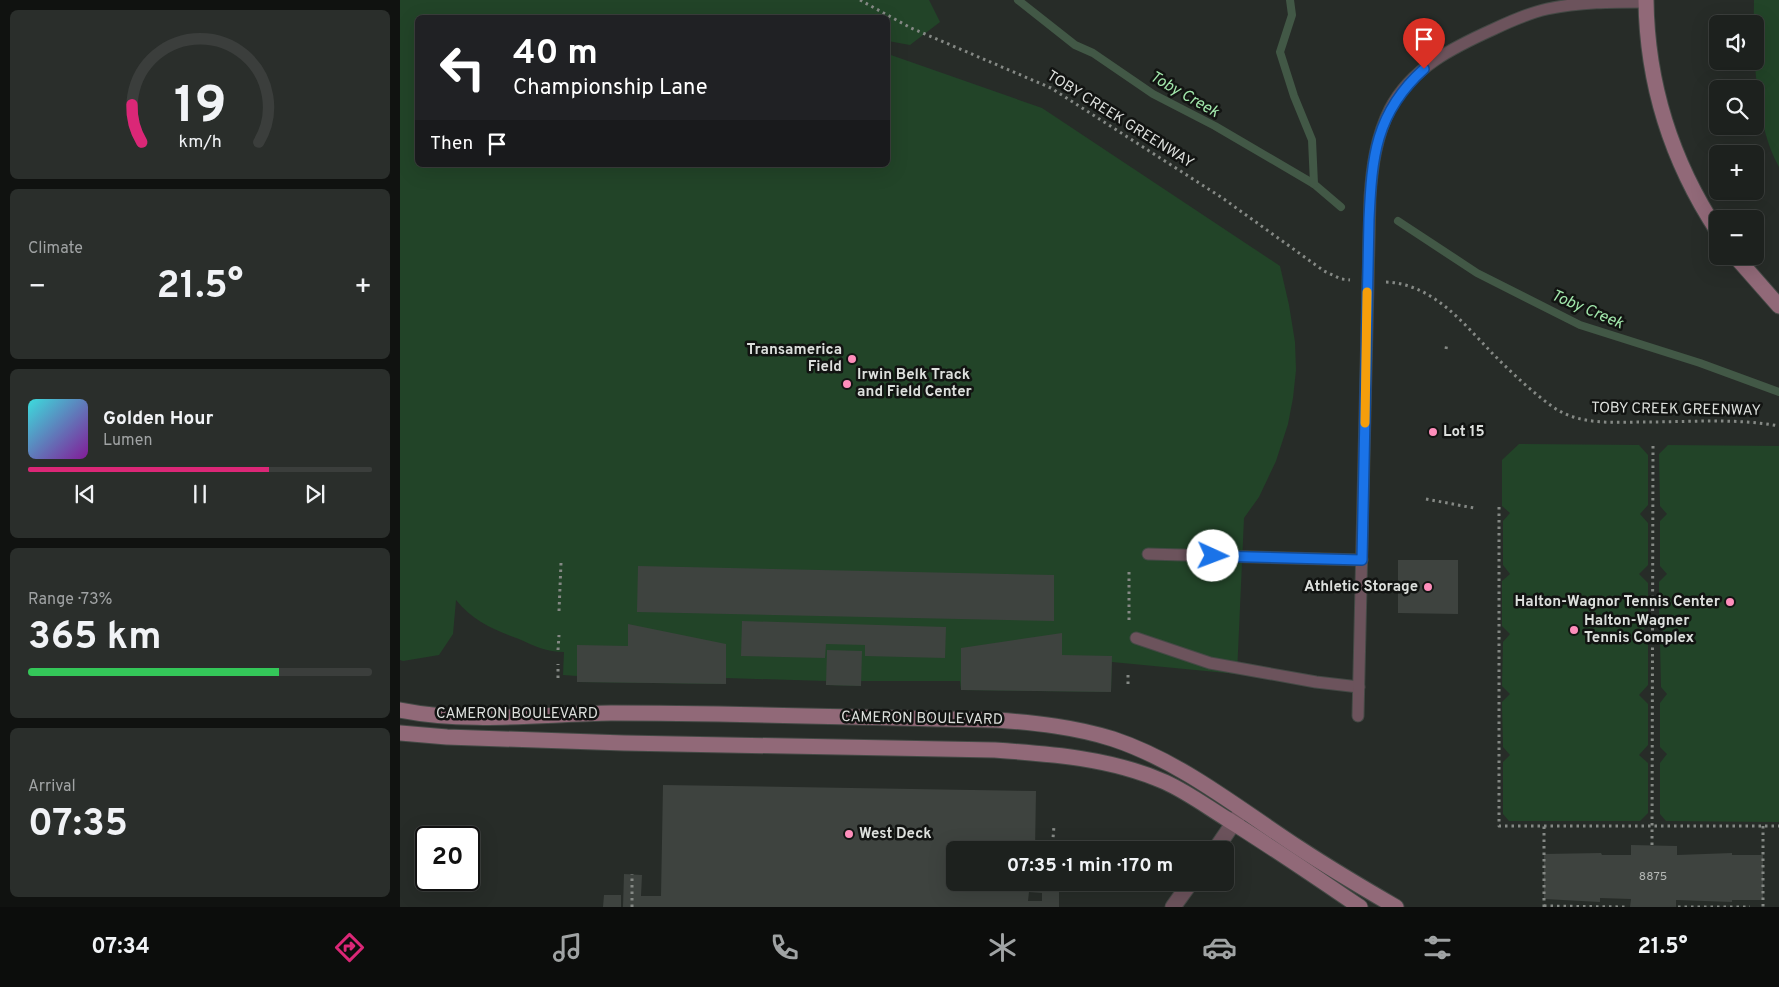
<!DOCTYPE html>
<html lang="en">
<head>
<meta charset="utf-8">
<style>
	:root { --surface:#1d211e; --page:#2a2e2b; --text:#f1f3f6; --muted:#a0a3a4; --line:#3b3e3c; --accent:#db2777 }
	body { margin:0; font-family:Overpass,sans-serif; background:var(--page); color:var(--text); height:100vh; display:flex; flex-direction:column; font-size:19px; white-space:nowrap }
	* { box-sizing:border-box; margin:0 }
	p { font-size:16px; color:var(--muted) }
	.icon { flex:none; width:28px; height:28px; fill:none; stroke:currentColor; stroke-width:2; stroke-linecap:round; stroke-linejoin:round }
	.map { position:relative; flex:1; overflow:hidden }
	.sheet { display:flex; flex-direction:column; gap:10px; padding:10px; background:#101210; width:400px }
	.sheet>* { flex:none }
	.top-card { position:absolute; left:15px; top:15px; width:475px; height:152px; border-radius:8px; box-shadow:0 5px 20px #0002,0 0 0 1px var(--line); background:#202124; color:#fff; overflow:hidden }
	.buttons { position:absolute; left:1309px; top:15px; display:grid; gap:10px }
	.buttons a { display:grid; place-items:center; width:55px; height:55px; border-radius:8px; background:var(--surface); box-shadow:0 5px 20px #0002,0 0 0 1px var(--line); font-size:25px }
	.speed { position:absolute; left:15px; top:826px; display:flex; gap:10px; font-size:25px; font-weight:700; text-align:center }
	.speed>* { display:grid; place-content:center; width:65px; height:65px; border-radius:50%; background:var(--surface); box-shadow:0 5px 20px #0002,0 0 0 1px var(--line); line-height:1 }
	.speed .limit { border:2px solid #111; border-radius:8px; background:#fff; color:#111 }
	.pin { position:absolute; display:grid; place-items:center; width:42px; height:42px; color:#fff; margin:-51px -21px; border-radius:50% 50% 50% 0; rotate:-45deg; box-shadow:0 0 5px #0007 }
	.pin .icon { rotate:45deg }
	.me { position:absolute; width:55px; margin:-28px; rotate:92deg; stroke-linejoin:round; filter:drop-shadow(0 0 4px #0008) }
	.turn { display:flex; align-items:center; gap:18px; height:105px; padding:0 15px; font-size:22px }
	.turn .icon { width:65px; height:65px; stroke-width:2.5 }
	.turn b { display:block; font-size:35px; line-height:42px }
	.then { display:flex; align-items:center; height:48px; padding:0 15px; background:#0003; gap:10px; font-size:19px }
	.big { font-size:38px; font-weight:700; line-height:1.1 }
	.sheet .tile { flex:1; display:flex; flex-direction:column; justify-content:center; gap:8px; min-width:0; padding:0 18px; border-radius:8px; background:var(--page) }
	.sheet .dial { align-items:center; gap:0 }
	.dial svg { height:130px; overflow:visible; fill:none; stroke:var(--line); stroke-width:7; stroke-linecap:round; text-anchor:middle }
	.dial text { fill:var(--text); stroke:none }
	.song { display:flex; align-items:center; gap:15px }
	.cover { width:60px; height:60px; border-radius:8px; background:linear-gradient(135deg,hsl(180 70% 55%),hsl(290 70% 35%)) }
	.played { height:5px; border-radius:2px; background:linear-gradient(90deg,var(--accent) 70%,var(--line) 70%) }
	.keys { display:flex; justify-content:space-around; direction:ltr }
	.heat { display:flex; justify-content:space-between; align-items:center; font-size:28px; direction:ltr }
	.charge { height:8px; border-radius:4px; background:linear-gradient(90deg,#34c759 73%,var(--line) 0) }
	.trip { position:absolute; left:546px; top:841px; width:288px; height:50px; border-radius:8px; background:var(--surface); box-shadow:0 5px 20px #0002,0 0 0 1px var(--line); font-weight:700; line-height:50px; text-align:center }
	.dock { display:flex; height:80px; justify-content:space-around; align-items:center; background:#0c0d0c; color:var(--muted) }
	.dock .icon { width:35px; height:35px }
	.dock .on { color:var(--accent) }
	.dock b { font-size:22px; color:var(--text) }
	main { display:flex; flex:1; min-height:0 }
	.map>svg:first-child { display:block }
	.green { fill:#224428 }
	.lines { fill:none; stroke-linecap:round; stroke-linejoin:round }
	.stream { stroke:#425846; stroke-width:8 }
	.building { fill:#3e433f; fill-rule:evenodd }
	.lane-casing { stroke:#444945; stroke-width:13 }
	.street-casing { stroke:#444945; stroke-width:17 }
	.secondary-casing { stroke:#444945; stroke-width:17 }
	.path { stroke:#858985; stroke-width:3; stroke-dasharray:2.5 4; stroke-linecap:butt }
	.lane { stroke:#6c535c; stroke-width:11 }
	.street { stroke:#6c535c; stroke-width:15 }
	.secondary { stroke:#916978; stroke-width:15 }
	.route-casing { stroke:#114b97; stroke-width:12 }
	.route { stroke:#1a73e8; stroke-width:9 }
	.slow { stroke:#f59e0b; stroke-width:9 }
	.poi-dot { fill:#fe8ebb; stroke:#121412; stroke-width:2 }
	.labels { text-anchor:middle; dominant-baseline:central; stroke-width:5; stroke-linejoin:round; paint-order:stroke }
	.number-label { font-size:12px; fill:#b4b8b5 }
	.street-label { font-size:15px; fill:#dcdfdc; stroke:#121412 }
	.poi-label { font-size:15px; font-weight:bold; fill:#dcdfdc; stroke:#121412; text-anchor:start }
	.water-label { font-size:16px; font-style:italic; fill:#a2e8ac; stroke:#121412 }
</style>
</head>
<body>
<main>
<section class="sheet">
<div class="tile dial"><svg viewBox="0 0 100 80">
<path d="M14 69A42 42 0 1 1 86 69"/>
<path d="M14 69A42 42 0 0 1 8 46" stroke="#db2777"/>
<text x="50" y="56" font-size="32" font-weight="700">19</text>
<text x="50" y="72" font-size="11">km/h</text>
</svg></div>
<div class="tile"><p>Climate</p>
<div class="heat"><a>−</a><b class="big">21.5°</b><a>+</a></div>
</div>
<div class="tile">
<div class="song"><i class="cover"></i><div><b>Golden Hour</b><p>Lumen</p></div></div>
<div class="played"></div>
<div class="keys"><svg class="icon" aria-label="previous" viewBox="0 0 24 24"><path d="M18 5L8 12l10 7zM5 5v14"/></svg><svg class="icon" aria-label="pause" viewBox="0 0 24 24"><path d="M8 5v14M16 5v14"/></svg><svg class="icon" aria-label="next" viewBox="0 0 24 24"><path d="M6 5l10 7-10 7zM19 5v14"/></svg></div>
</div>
<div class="tile"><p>Range · 73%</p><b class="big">365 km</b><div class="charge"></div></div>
<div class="tile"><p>Arrival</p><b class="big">07:35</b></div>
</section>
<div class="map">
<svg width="1379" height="907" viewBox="0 0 1379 907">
	<rect width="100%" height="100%" fill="#272c28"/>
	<g class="green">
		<path d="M 0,0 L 529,0 L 540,22 L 510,45 L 488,41 L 488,18 L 18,18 L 18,165 L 488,165 L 488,54 L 642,108 L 880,266 L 889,305 L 895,342 L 896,370 L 893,398 L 888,424 L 876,461 L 859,497 L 844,518 L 837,674 L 712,662 L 711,692 L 561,690 L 560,681 L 461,681 L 461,686 L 426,685 L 426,681 L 326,678 L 326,684 L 177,682 L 177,676 L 163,675 L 164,652 C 147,652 134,646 119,639 C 94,630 73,621 56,600 L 53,634 L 39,655 L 3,661 L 0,660 Z"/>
		<path d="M 1354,0 L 1379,0 L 1379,167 C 1354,124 1353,47 1354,0 Z"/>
		<polygon points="1119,444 1239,445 1248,455 1248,505 1240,514 1248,523 1248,565 1239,574 1248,583 1248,625 1239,634 1248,643 1248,685 1239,695 1248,704 1248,745 1239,755 1248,763 1248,813 1240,821 1109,821 1103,814 1103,762 1110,755 1103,747 1102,702 1110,694 1102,686 1103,642 1110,634 1102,626 1102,581 1110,574 1103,565 1103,521 1110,513 1102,506 1102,460"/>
		<polygon points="1268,445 1379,446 1379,822 1266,821 1260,814 1260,763 1267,754 1260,747 1260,703 1267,694 1261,687 1260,643 1267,634 1259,627 1259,582 1267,574 1260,566 1260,521 1267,514 1260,506 1259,454"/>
	</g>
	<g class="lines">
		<g class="stream">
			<polyline points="618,0 675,45 693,53 753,94 815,126 914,184 941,207"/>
			<polyline points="890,0 892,15 880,52 894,96 912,140 914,184"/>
			<polyline points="998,221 1077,273 1180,325 1300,363 1379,392"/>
		</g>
	</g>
	<g class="building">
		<polygon points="998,560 1058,560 1058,614 998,613"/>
		<polygon points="238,566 654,575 654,621 237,612"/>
		<polygon points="342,621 546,627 545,658 465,656 465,645 426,644 425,658 341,656"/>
		<polygon points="228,624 326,644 326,684 177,682 177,645 228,646"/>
		<polygon points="662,633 662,655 712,656 711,692 561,690 561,648"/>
		<polygon points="427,650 462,651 461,686 426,685"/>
		<path d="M 263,785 L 636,791 L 635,850 L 555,850 L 555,882 L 659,882 L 659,907 L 223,907 L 224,874 L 242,875 L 241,896 L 261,896 ZM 629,892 L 642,893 L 642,901 L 628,901 Z"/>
		<polygon points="1231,845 1277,846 1277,855 1332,853 1332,855 1363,855 1363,900 1332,900 1332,902 1276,900 1276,907 1230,907 1231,899 1200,898 1200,902 1144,899 1144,854 1201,853 1202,855 1231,855"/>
		<polygon points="204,895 221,895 221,907 203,907"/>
	</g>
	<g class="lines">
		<g class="lane-casing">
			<g id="lane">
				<polyline points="748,554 962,560"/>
				<polyline points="736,638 810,663 916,682 959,687"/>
				<path d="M 958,716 L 970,197 C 972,167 976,137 990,109 C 1011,68 1054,47 1094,29 C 1111,21 1129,13 1147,9 C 1180,2 1213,2 1246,2"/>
			</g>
		</g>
		<g class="street-casing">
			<g id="street">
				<polyline points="815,850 841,812"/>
				<polyline points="773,907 791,882"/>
			</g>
		</g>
		<g class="secondary-casing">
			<g id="secondary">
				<path d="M 1246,0 C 1247,84 1272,162 1318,232"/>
				<polyline points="1335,256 1379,306"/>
				<path d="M 0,710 C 70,724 141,714 211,713 C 340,713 469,718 597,720 C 637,723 675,727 713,739 C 782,762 839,809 899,848 C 931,869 963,888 996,907"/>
				<path d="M 0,733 L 47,737 L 224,743 L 594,750 C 652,754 711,758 765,782 C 787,792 806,806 827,819 C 872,847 916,877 960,907"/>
			</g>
		</g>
		<g class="path">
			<polyline points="460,0 511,28 651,88 821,197 924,271 941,279 950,280"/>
			<path d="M 986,282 C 1033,284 1063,323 1093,354 C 1112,373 1132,392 1153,407 C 1180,426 1215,422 1246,422 C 1290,422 1336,418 1379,426"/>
			<polyline points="1046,349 1047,343"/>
			<polyline points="1026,499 1074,508"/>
			<polyline points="1099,507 1099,826 1379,826"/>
			<polyline points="159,611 161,563"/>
			<polyline points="729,620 729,571"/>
			<polyline points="158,650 159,635"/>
			<polyline points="728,675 728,688"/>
			<polyline points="158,678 158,664"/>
			<polyline points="1363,826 1363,907"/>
			<polyline points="1252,845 1253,445"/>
			<polyline points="652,850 654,826"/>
			<polyline points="1144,906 1226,907"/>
			<polyline points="232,907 232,874"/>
			<polyline points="1144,907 1144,826"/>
			<polyline points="1278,907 1350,907"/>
		</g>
		<use href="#lane" class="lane"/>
		<use href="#street" class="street"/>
		<use href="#secondary" class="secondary"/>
	</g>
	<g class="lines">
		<g class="route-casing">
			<path id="route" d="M 813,556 L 962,560 L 969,219 C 972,157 975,113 1024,69"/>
		</g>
		<use href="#route" class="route"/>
		<polyline class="slow" points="965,423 967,292"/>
	</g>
	<g class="poi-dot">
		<circle cx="452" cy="359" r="5"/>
		<circle cx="447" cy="384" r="5"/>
		<circle cx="1033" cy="432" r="5"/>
		<circle cx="1028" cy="587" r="5"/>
		<circle cx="1330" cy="602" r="5"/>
		<circle cx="1174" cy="630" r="5"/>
		<circle cx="449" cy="834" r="5"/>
	</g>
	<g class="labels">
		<g class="number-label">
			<text x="1253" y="877">8875</text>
		</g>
		<g class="street-label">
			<text transform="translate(720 120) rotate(32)">TOBY CREEK GREENWAY</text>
			<text transform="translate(1276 410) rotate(1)">TOBY CREEK GREENWAY</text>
			<text x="117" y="714">CAMERON BOULEVARD</text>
			<text transform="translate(522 719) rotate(1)">CAMERON BOULEVARD</text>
		</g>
		<g class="poi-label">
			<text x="442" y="350" text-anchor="end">Transamerica<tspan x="442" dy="17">Field</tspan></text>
			<text x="457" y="375">Irwin Belk Track<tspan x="457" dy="17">and Field Center</tspan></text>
			<text x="1043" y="432">Lot 15</text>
			<text x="1018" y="587" text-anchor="end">Athletic Storage</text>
			<text x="1320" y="602" text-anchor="end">Halton-Wagnor Tennis Center</text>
			<text x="1184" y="621">Halton-Wagner<tspan x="1184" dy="17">Tennis Complex</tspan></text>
			<text x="459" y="834">West Deck</text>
		</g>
		<g class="water-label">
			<text transform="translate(784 95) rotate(30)">Toby Creek</text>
			<text transform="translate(1187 310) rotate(23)">Toby Creek</text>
		</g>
	</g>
</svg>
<div class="buttons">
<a><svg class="icon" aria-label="sound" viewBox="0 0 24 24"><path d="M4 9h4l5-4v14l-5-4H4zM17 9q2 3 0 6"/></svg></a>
<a><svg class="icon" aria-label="search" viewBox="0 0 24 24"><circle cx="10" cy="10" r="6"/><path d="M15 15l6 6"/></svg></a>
<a>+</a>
<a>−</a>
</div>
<div class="speed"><div class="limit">20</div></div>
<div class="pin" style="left:1024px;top:69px;background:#d93025"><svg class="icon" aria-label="arrive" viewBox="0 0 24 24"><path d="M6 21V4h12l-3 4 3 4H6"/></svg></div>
<svg class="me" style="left:813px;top:556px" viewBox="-20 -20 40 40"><circle r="19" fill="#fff"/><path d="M0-13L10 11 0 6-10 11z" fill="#1a73e8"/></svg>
<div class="trip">07:35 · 1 min · 170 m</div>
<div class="top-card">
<div class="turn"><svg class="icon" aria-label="left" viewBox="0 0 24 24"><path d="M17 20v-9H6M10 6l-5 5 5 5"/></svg><div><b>40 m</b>Championship Lane</div></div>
<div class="then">Then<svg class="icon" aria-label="arrive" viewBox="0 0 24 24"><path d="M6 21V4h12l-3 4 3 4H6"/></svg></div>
</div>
</div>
</main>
<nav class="dock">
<b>07:34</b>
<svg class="icon on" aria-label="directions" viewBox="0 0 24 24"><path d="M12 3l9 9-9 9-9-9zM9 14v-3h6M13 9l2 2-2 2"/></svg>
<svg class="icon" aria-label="music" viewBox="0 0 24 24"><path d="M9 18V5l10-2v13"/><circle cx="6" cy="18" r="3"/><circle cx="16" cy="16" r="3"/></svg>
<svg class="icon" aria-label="phone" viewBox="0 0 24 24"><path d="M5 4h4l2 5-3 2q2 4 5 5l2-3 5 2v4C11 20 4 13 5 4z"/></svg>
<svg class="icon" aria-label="climate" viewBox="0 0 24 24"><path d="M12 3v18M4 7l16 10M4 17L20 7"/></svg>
<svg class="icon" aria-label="car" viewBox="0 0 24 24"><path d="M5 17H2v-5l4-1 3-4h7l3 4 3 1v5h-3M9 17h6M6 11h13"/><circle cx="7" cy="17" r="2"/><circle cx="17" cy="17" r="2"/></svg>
<svg class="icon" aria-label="filters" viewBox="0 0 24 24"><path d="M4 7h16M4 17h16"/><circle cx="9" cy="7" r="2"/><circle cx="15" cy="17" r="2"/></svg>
<b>21.5°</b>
</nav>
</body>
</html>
